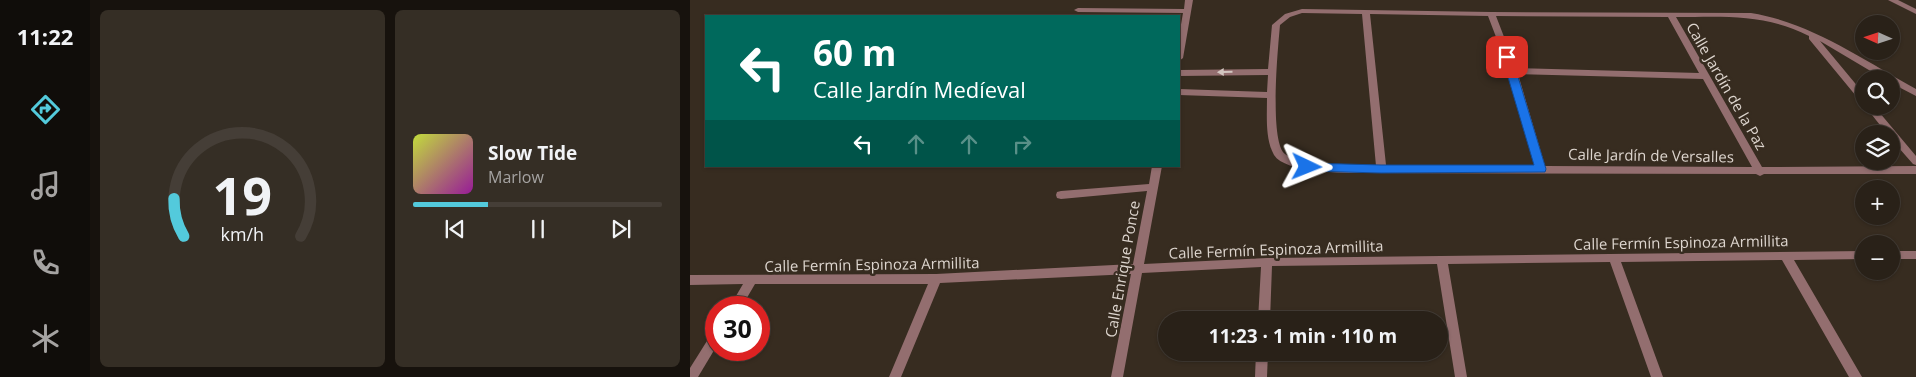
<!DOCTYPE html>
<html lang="en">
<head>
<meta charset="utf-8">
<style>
	:root { --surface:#292118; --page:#352e25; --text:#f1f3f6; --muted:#a5a3a2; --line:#453e37; --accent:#53cadc }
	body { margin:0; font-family:"Open Sans",sans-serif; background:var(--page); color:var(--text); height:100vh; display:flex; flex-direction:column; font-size:19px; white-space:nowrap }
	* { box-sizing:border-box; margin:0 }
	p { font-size:16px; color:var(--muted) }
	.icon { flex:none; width:28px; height:28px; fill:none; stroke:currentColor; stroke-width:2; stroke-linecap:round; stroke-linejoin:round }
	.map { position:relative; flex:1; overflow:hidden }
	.side { display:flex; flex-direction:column; gap:10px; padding:10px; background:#17120d; width:600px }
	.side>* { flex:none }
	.banner { position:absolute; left:15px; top:15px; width:475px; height:152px; border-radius:0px; box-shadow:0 1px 4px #0004,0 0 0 1px var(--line); background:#00695c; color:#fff; overflow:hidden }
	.needle { width:32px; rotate:273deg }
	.controls { position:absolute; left:1165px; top:15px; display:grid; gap:10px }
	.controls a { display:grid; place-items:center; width:45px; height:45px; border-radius:50%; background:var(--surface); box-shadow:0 1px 4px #0004,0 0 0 1px var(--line); font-size:25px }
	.speed { position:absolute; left:15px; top:296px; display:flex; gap:10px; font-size:25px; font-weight:700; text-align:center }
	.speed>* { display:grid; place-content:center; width:65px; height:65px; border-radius:50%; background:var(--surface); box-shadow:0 1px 4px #0004,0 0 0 1px var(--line); line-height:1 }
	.speed .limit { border:8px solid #d22; background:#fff; color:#111 }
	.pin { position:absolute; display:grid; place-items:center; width:42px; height:42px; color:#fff; margin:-21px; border-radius:10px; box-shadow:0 2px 8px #0006 }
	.me { position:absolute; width:55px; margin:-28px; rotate:92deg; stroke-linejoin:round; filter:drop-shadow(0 0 4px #0008) }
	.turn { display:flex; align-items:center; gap:18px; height:105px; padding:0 25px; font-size:22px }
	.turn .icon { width:65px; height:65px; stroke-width:2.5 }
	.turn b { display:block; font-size:35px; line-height:42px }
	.lanes { display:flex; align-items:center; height:48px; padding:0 25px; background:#0003; justify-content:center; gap:25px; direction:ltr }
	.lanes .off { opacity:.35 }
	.side .tile { flex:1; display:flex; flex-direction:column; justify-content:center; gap:8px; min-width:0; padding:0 18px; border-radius:8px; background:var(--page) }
	.side .dial { align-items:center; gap:0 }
	.dial svg { height:130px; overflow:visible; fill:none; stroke:var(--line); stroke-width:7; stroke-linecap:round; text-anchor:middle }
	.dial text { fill:var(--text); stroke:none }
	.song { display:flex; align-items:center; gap:15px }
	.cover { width:60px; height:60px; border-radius:8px; background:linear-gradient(135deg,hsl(70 70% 55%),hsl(300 70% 35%)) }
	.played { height:5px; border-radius:2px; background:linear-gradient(90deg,var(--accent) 30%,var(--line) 30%) }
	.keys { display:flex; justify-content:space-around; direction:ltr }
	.side .tiles { flex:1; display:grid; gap:10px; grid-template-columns:repeat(2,1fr) }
	.trip { position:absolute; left:468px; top:311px; width:290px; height:50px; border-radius:25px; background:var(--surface); box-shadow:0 1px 4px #0004,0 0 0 1px var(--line); font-weight:700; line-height:50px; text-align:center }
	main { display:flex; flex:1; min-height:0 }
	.tab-bar { display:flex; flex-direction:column; width:90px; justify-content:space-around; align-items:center; background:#100d0a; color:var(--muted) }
	.tab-bar .icon { width:35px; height:35px }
	.tab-bar .active { color:var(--accent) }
	.tab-bar b { font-size:22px; color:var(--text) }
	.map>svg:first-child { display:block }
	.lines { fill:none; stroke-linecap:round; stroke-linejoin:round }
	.minor { fill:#936e6f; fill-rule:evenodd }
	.oneway { fill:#d2c6c0 }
	.route { fill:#1a73e8; stroke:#114b97 }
	.labels { text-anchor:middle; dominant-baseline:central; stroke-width:5; stroke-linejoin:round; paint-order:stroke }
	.street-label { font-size:15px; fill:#ddd5ce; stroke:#372c20 }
</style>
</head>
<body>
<main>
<nav class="tab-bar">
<b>11:22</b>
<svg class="icon active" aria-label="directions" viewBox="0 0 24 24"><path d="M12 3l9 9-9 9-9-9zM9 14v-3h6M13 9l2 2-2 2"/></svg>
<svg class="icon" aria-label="music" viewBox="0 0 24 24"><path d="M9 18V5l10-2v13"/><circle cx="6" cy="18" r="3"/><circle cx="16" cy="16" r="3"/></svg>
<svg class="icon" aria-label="phone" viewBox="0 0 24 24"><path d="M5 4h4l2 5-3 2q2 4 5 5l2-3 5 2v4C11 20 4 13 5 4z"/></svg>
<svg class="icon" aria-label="climate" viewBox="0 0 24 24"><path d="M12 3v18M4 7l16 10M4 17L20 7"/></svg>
</nav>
<section class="side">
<div class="tiles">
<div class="tile dial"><svg viewBox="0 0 100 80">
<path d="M14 69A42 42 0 1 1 86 69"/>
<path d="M14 69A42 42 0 0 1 8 46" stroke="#53cadc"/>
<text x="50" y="56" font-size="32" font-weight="700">19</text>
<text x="50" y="72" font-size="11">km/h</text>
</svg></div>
<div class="tile">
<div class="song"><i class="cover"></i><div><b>Slow Tide</b><p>Marlow</p></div></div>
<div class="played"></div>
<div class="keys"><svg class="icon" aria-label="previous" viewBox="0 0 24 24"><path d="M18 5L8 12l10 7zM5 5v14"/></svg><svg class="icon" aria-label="pause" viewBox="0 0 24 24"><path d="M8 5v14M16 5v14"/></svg><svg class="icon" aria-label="next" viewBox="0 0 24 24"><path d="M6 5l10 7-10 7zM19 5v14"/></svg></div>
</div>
</div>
</section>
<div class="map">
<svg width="1226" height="377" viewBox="0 0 1226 377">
	<rect width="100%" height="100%" fill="#372c20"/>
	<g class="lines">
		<g class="minor">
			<polygon points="495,0 503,0 493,58 489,61 489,36 493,13 388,12 384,10 388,8 494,9"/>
			<polygon points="1198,0 1208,0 1226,9 1226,14"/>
			<path d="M 612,9 L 801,12 L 1061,13 C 1122,23 1173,60 1226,89 L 1226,96 L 1201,83 L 1201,79 L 1194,79 L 1130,41 L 1174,94 L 1174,103 L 1171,102 L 1119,39 L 1119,36 C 1073,13 1035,17 986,17 L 1072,167 L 1226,166 L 1226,174 L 1074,174 L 1070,176 L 1066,174 L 674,173 C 654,173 595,173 584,155 C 575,139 577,116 577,98 L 489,95 L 489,89 L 577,92 L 578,75 L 489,76 L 489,70 L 578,69 L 582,25 L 595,14 ZM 612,13 L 672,14 L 686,166 C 664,166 612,168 595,154 C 579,141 588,48 590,25 L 600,17 ZM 680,14 L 798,16 L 819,71 L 845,166 L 696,165 ZM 806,16 L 978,17 L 1009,73 L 826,68 ZM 828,74 L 1013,79 L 1062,167 L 855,166 Z"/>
			<polygon points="1175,106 1184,106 1226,156 1226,165 1223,164 1201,139 1201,134 1197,134"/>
			<polygon points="462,166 472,166 454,264 577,258 1174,251 1174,259 1104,260 1172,377 1159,377 1092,260 931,262 973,377 961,377 920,262 758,264 777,377 765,377 747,264 582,266 580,320 568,320 571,267 452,273 433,377 421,377 441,274 250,283 211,377 199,377 238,284 65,284 51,308 39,308 53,284 0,285 0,275 246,274 443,264 457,191 371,199 367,198 366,195 367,192 371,191 459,184"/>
			<rect x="1201" y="251" width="25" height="8"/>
			<polygon points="26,332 26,347 8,377 0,377 0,368 22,333"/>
			<polygon points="566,352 578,352 577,377 565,377"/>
		</g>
	</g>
	<defs><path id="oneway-solid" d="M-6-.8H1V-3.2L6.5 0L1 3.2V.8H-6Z" transform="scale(1.25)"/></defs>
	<use class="oneway" href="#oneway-solid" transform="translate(535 72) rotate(179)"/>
	<polygon class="route" points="817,54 822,57 856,169 855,172 691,173 617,171 611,167 617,163 691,165 844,165 812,57"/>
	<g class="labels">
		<g class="street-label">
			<text transform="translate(1037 86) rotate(60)">Calle Jardín de la Paz</text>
			<text transform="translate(961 155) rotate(1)">Calle Jardín de Versalles</text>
			<text transform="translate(991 242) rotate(-1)">Calle Fermín Espinoza Armillita</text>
			<text transform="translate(586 249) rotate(-2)">Calle Fermín Espinoza Armillita</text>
			<text transform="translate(182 264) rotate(-1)">Calle Fermín Espinoza Armillita</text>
			<text transform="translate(432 269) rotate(-80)">Calle Enrique Ponce</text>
		</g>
	</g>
</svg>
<div class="controls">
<a><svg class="needle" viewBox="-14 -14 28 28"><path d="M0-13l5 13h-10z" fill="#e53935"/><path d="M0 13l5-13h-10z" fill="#a5a3a2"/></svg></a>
<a><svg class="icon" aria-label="search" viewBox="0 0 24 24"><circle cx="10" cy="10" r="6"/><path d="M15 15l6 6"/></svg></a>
<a><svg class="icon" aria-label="layers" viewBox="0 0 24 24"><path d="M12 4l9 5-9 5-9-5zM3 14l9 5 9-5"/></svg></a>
<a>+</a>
<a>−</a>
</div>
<div class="speed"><div class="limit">30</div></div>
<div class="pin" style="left:817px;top:57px;background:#d93025"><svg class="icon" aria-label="arrive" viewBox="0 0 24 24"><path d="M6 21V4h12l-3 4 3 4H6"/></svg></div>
<svg class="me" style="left:617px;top:167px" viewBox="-20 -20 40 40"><path d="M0-17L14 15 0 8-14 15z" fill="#1a73e8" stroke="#fff" stroke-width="4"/></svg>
<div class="trip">11:23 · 1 min · 110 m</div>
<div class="banner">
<div class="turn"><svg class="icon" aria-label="left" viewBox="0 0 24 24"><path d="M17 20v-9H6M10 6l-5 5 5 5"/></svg><div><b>60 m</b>Calle Jardín Medíeval</div></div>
<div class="lanes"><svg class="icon" aria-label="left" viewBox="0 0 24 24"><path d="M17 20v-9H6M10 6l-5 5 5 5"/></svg><svg class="icon off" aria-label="ahead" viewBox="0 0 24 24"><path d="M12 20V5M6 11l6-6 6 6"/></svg><svg class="icon off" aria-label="ahead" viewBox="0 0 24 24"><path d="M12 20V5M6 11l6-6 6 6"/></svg><svg class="icon off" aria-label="right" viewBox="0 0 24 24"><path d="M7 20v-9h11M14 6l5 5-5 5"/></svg></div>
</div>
</div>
</main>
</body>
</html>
